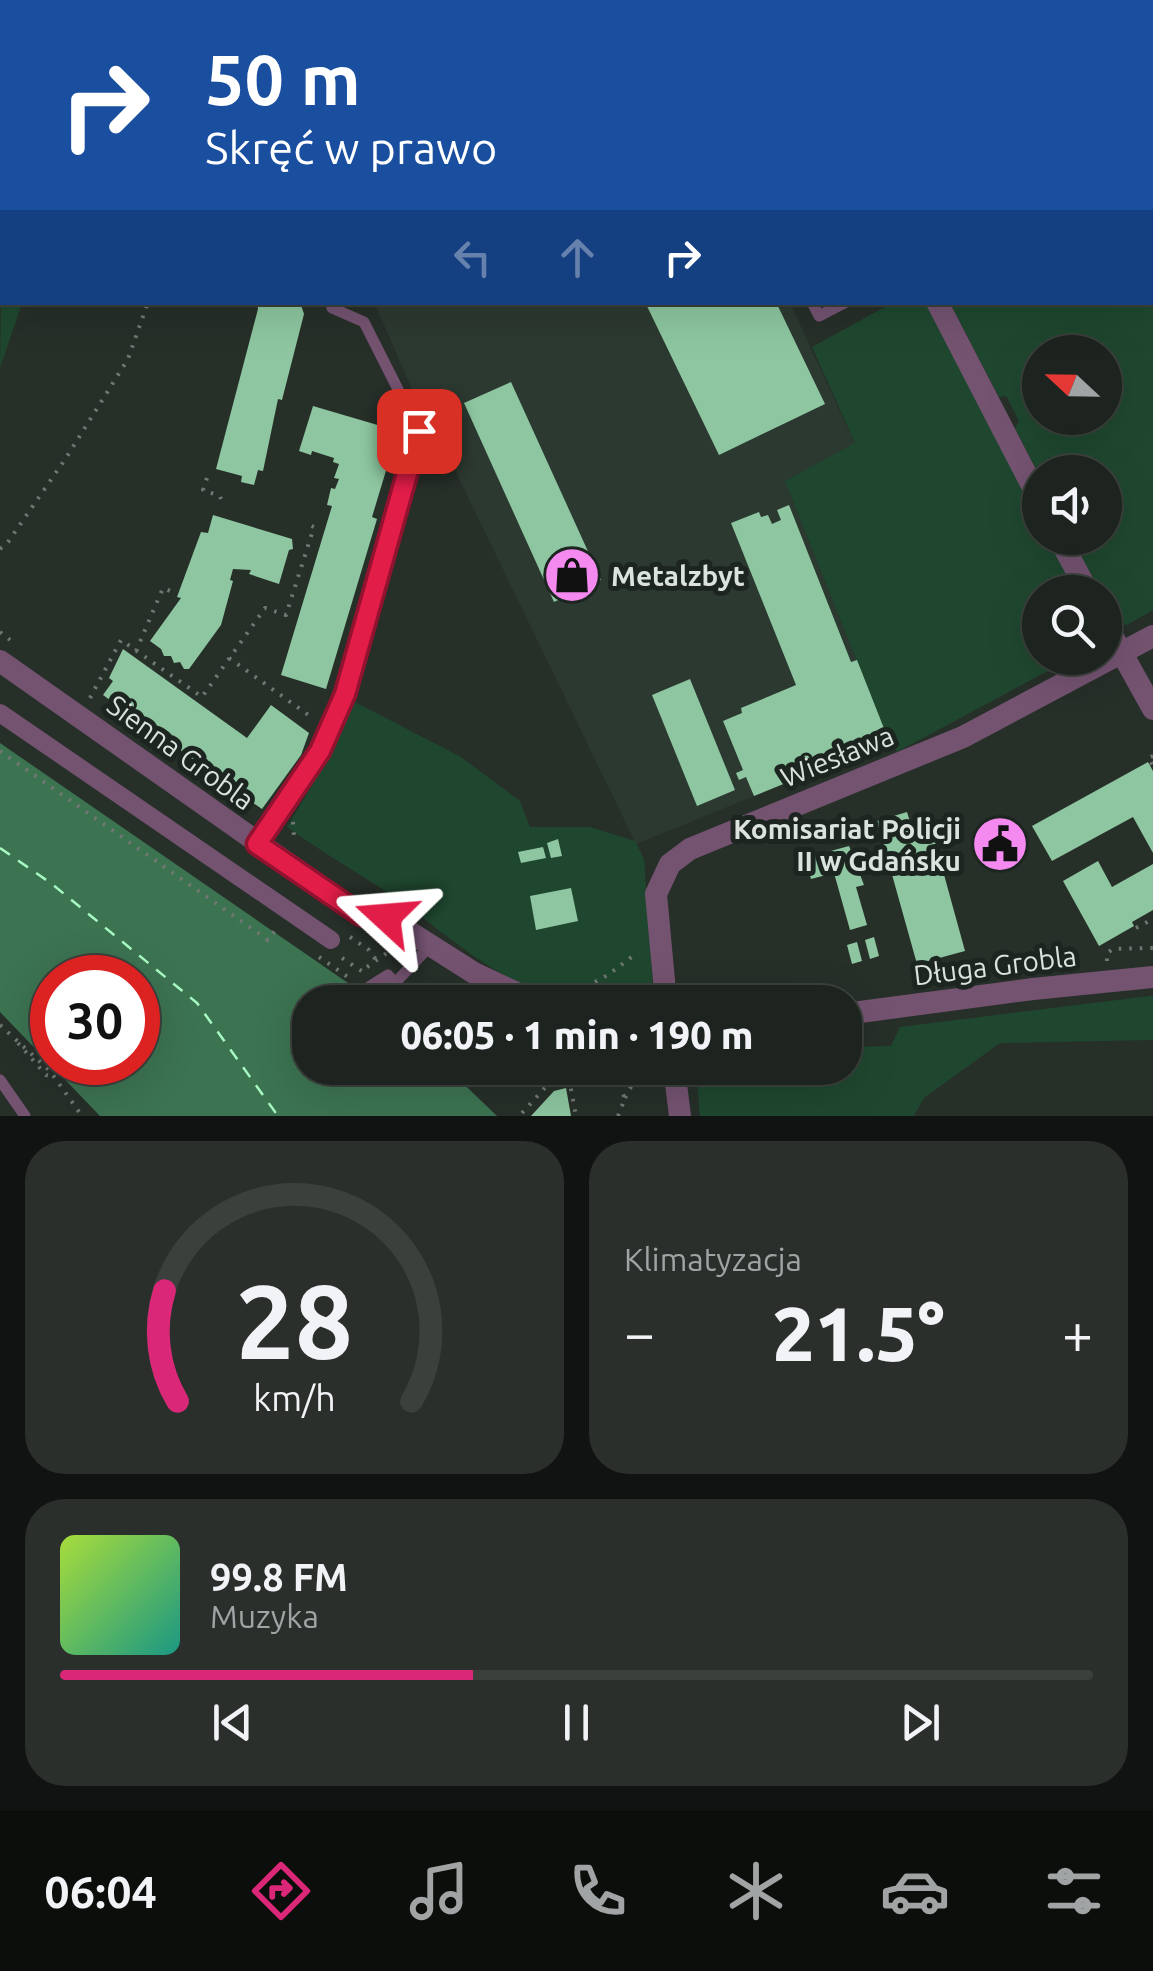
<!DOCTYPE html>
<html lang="pl">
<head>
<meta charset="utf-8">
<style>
	:root { --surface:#1d231f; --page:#2a2f2c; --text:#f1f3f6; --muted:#a0a4a4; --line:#3b403d; --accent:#db2777 }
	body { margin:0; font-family:Ubuntu,sans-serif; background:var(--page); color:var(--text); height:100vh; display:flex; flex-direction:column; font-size:38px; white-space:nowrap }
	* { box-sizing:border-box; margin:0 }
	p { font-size:32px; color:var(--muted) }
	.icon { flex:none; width:55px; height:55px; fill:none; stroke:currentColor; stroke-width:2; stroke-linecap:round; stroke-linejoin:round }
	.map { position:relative; height:1116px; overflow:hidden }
	.side { display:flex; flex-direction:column; gap:25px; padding:25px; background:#101311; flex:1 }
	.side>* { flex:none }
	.banner { position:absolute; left:0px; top:0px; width:1155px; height:305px; box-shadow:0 10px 40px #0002,0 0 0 2px var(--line); background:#1a4fa0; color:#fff; overflow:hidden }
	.needle { width:65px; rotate:292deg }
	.controls { position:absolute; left:1022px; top:335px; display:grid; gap:20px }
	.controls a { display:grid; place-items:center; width:100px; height:100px; border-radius:50%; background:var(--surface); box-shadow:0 10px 40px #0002,0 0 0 2px var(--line); font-size:50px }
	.speed { position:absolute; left:30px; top:955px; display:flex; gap:20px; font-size:50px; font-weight:700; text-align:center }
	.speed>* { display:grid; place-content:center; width:130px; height:130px; border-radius:50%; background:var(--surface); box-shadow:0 10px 40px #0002,0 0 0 2px var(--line); line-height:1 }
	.speed .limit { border:15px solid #d22; background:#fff; color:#111 }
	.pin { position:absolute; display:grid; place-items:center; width:85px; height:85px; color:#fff; margin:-42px; border-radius:20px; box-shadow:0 5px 15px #0006 }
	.me { position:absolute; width:110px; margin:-55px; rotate:289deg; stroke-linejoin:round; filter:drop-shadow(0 0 8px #0008) }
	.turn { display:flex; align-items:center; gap:35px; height:210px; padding:0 40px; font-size:45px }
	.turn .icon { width:130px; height:130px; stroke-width:2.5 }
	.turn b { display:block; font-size:70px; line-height:85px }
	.lanes { display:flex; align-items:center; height:95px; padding:0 40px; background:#0003; justify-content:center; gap:50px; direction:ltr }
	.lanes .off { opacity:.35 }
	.big { font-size:75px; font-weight:800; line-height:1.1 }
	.side .widget { flex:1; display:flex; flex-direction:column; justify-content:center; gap:15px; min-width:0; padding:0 35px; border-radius:40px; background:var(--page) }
	.side .dial { align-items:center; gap:0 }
	.dial svg { height:260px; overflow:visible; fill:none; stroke:var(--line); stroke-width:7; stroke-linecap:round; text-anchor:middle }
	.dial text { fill:var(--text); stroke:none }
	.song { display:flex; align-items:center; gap:30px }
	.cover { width:120px; height:120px; border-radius:15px; background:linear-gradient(135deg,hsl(80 70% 55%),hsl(170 70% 35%)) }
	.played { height:10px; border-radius:5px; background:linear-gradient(90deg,var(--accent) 40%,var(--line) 40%) }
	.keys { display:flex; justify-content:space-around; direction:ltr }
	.heat { display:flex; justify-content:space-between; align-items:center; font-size:55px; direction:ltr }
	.side .tiles { flex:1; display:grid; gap:25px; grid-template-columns:1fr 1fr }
	.widget:last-child { grid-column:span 2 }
	.trip { position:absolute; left:292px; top:985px; width:570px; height:100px; border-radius:40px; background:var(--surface); box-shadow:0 10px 40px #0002,0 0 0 2px var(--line); font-weight:800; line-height:100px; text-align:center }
	.menu { display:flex; height:160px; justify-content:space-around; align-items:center; background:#0c0e0c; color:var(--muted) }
	.menu .icon { width:70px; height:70px }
	.menu .active { color:var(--accent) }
	.menu b { font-size:45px; color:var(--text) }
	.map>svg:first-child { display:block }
	.built { fill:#2c3930 }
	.green { fill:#1f472f; fill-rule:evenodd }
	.water { fill:#3c7351; fill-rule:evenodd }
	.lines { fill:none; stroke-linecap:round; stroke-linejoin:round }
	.ferry { stroke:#a6f9c2; stroke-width:2.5; stroke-dasharray:12 10; stroke-linecap:butt }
	.building { fill:#8dc6a0 }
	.path { stroke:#717873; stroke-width:4; stroke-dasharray:2.5 8; stroke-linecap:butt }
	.service { stroke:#745371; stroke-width:11 }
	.pedestrian { stroke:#745371; stroke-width:18 }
	.minor { stroke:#745371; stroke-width:22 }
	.route-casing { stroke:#92132f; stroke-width:25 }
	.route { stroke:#e11d48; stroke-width:18 }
	.labels { text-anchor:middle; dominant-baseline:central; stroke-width:10; stroke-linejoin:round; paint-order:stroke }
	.poi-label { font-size:28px; font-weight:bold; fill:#dce2de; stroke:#1d2520; text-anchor:start }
	.street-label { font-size:28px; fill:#dce2de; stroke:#1d2520 }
</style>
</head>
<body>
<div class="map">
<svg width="1153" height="1116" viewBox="0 0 1153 1116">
	<rect width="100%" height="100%" fill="#272f29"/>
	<polygon class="built" points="374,302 790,303 855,444 785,481 889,741 636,844 422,402 415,396"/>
	<g class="green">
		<polygon points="185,0 574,0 182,2"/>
		<polygon points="828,0 1044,0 1045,2 830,2"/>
		<path d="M 1054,0 L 1153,0 L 1153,610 L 1127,625 C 1112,622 1105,607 1105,592 L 1100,592 L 1071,538 L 1105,538 L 1105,472 L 1040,472 L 1040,477 L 1015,428 L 1019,421 L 1006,396 L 999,397 L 950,303 L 1152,302 L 1152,2 ZM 1040,352 L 1105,352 L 1105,418 L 1040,418 Z"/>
		<polygon points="2,234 2,302 22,303 0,368"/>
		<polygon points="892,303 926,303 1040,518 1040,538 1050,538 1080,592 1040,592 1040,658 1072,658 897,752 889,741 785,481 855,443 812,347"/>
		<path d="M 355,702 L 461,757 L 520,801 L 530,827 L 590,827 L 635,841 L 644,859 L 653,987 L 650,1002 C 628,1002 604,1005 581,1002 C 517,995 464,949 415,912 C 374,881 328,857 287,827 L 333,750 Z"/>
		<polygon points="1150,996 1153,996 1153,1040 1000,1043 924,1098 914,1116 700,1116 696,1068 845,1068 845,1047 891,1046 900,1027"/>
	</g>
	<path class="water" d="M 0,743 L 361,992 L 388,975 L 403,991 L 392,1002 L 310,1002 L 310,1068 L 447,1068 L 497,1116 L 100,1116 L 0,1012 ZM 52,978 L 138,978 L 138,1062 L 52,1062 Z"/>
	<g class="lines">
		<polyline class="ferry" points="0,848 52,884 197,1003 278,1116"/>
	</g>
	<g class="building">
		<polygon points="257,302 300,302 304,314 282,400 278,399 263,471 258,470 254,485 241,482 242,476 216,469 258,309"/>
		<polygon points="645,302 776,302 825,404 719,455"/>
		<polygon points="511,382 601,580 554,602 464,403"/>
		<polygon points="313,406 398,431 372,517 377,519 326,689 281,675 332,506 327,505 331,488 335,489 339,479 334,478 339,464 333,462 334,458 312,451 311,455 299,451"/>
		<polygon points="789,505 851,662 857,660 889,741 754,796 746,777 739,780 736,773 743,770 723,721 742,713 741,708 796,685 731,523 759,512 761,517 768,515 772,524 781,520 777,510"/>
		<polygon points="213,515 292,539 293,549 289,550 279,584 249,574 251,570 233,569 230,580 233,581 221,625 189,669 184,669 180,662 174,663 171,656 164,656 161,649 150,641 181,598 177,597 201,532 208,533"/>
		<polygon points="123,649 247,738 271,705 309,733 301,755 262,809 240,794 245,787 239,782 233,789 203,767 208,760 200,754 195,761 168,741 172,735 169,732 164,729 159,735 129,714 133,707 125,701 121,708 103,695 113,681 109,678"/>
		<polygon points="690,679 735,790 697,806 652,695"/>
		<polygon points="1148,762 1153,771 1153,853 1133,817 1052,861 1032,826"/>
		<polygon points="907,812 911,825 929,820 965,951 917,964 877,821"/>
		<polygon points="558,839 562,856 551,858 547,843"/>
		<polygon points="849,846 864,885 856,887 867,925 850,930 834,873 811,879 805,858"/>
		<polygon points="543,847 546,858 521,863 518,852"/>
		<polygon points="1098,861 1112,887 1153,864 1153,910 1132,922 1134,926 1099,946 1063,881"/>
		<polygon points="571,888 578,921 536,930 530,896"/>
		<polygon points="874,937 879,956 870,959 865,940"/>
		<polygon points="857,942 862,961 852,964 847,945"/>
		<polygon points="699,987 700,995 688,996 687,988"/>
		<polygon points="566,1088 571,1116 531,1116 554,1091"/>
	</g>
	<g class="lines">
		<g class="path">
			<polyline points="970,0 971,2"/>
			<polyline points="0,186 2,185"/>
			<polyline points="207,478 203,490 220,496 221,499"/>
			<polyline points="0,549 8,542 66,458 128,359 148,302"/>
			<polyline points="0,632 10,640"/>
			<polyline points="136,651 163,588 170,591"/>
			<polyline points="229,658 314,719"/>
			<polyline points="90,698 121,640 202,697 265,608 286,615 314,527 309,525"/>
			<polyline points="0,751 268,940 277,928"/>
			<polyline points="1153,756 1148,758 1153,766"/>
			<polyline points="293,822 294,837"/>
			<polyline points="1136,928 1153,919"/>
			<polyline points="350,937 369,950 376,960"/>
			<polyline points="319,957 352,980"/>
			<polyline points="342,958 363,972"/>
			<polyline points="1107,961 1107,953 1113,949 1153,948"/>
			<polyline points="367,967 394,948 396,950"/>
			<path d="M 554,989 C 592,992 610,973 638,952"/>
			<polyline points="555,998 570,1002"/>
			<polyline points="0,1025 50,1071 82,1116"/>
			<polyline points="18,1043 46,1075 53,1077"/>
			<polyline points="567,1068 576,1116"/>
			<polyline points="625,1098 641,1068"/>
			<polyline points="522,1113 563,1068"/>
			<polyline points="618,1116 625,1098 622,1093"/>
		</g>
		<g class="service">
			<polyline points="775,0 776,2"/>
			<polyline points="102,2 103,0"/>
			<polyline points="683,2 685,0"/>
			<polyline points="812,302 819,316 846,302"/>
			<path d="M 257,845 C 291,797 323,749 345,694 L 419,431 L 364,322 L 332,308"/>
			<polyline points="395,983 430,946"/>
			<polyline points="376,1002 361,992 388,975 403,991 392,1002"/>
			<polyline points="0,1080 25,1116"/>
		</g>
		<polyline class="pedestrian" points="0,713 331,940"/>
		<g class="minor">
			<polyline points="937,302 1040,501"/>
			<polyline points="1059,538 1088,592"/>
			<polyline points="1105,623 1153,709"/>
			<polyline points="0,661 361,915 386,917 474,973 536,1002"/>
			<polyline points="666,1002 656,894 670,864 690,849 963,737 1153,636"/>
			<polyline points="845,1014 1033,989 1153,977"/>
			<polyline points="674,1068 680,1116"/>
		</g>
	</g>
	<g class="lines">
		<g class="route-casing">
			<polyline id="route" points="386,917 361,915 257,844 320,751 345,694 419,431"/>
		</g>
		<use href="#route" class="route"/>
	</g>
	<defs>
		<g id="shop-disc" transform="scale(2.875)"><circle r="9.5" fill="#f489f0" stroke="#1d2520"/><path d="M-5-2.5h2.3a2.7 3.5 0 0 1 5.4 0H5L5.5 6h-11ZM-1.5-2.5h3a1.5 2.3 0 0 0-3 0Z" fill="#111"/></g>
		<g id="civic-disc" transform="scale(2.875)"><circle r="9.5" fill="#f489f0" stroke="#1d2520"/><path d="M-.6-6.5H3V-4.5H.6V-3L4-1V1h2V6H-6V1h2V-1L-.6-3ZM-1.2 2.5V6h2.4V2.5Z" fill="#111"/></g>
	</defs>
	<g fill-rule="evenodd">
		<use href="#shop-disc" x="572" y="575"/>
		<use href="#civic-disc" x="1000" y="844"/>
	</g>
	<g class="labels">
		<g class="poi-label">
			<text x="611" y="575">Metalzbyt</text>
			<text x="961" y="828" text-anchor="end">Komisariat Policji<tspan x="961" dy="32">II w Gdańsku</tspan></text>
		</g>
		<g class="street-label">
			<text transform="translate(181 752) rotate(36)">Sienna Grobla</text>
			<text transform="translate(837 756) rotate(-22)">Wiesława</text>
			<text transform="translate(995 965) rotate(-7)">Długa Grobla</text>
		</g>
	</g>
</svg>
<div class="controls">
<a><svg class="needle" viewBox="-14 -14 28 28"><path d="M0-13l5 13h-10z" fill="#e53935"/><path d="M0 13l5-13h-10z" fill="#a0a4a4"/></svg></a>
<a><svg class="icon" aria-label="sound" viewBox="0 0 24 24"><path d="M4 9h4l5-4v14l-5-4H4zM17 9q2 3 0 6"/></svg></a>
<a><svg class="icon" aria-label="search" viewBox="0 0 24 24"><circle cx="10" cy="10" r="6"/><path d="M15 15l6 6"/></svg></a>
</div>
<div class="speed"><div class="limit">30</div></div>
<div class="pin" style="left:419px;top:431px;background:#d93025"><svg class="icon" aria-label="arrive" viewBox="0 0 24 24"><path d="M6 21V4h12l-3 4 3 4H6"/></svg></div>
<svg class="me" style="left:386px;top:917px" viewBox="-20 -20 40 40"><path d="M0-17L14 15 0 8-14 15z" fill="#e11d48" stroke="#fff" stroke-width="4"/></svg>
<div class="trip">06:05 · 1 min · 190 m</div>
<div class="banner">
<div class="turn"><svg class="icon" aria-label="right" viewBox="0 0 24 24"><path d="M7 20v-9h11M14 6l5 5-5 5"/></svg><div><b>50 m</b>Skręć w prawo</div></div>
<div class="lanes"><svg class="icon off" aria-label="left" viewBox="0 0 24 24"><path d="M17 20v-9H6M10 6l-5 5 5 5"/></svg><svg class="icon off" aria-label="ahead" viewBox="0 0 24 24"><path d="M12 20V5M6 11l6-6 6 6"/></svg><svg class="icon" aria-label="right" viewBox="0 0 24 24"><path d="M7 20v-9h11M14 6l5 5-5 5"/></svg></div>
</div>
</div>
<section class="side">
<div class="tiles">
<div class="widget dial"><svg viewBox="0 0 100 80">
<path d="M14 69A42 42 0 1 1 86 69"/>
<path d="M14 69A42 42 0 0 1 10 35" stroke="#db2777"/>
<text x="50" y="56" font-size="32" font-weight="700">28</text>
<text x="50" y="72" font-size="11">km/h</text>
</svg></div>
<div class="widget"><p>Klimatyzacja</p>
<div class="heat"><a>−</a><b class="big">21.5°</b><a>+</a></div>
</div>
<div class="widget">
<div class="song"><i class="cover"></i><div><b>99.8 FM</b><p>Muzyka</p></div></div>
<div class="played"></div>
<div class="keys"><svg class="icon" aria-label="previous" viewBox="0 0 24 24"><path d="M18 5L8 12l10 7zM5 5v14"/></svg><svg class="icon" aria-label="pause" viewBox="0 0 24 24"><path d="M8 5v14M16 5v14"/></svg><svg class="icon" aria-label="next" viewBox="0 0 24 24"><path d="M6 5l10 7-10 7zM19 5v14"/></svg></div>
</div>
</div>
</section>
<nav class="menu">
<b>06:04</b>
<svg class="icon active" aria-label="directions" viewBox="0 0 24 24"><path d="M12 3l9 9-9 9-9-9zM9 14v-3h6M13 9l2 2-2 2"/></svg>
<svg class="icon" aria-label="music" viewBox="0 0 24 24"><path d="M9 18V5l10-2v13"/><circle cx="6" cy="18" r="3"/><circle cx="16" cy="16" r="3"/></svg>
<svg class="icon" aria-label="phone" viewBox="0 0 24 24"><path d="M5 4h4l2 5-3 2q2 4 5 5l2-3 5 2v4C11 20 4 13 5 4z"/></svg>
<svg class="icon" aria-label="climate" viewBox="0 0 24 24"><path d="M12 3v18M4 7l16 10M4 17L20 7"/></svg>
<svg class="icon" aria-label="car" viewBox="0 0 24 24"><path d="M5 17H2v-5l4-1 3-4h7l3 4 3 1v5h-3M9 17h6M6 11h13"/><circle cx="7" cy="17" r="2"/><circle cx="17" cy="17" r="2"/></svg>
<svg class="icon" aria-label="filters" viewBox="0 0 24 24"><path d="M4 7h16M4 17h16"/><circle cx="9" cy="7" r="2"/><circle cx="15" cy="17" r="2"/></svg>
</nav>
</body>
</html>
